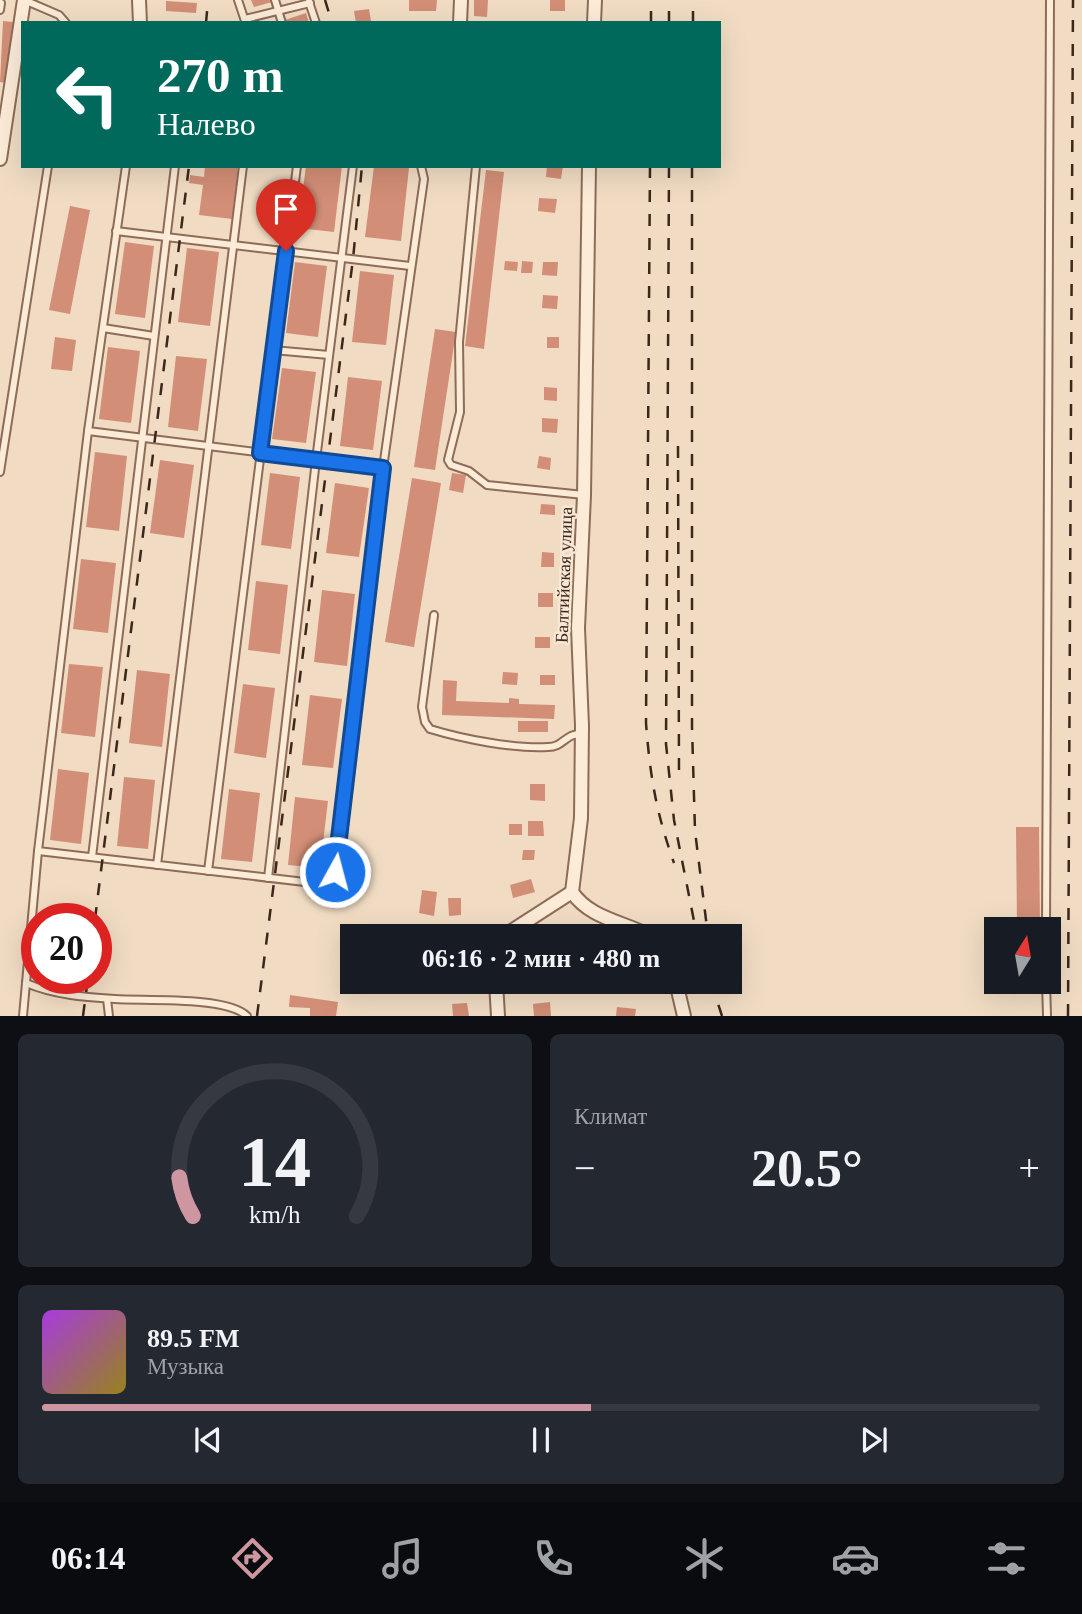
<!DOCTYPE html>
<html lang="ru">
<head>
<meta charset="utf-8">
<style>
	:root { --surface:#171b24; --page:#242831; --text:#f1f3f6; --muted:#9ea1a6; --line:#363941; --accent:#cd96a1 }
	body { margin:0; font-family:"Times New Roman",serif; background:var(--page); color:var(--text); height:100vh; display:flex; flex-direction:column; font-size:26px; white-space:nowrap }
	* { box-sizing:border-box; margin:0 }
	p { font-size:23px; color:var(--muted) }
	.icon { flex:none; width:38px; height:38px; fill:none; stroke:currentColor; stroke-width:2; stroke-linecap:round; stroke-linejoin:round }
	.map { position:relative; height:1016px; overflow:hidden }
	.sheet { display:flex; flex-direction:column; gap:18px; padding:18px; background:#0d0f14; flex:1 }
	.sheet>* { flex:none }
	.top-card { position:absolute; left:21px; top:21px; width:700px; height:147px; border-radius:0px; box-shadow:0 7px 28px #0002; background:#00695c; color:#fff; overflow:hidden }
	.needle { width:46px; rotate:11deg }
	.buttons { position:absolute; left:984px; top:917px; display:grid; gap:14px }
	.buttons a { display:grid; place-items:center; width:77px; height:77px; border-radius:0px; background:var(--surface); box-shadow:0 7px 28px #0002; font-size:35px }
	.speed { position:absolute; left:21px; top:903px; display:flex; gap:14px; font-size:35px; font-weight:700; text-align:center }
	.speed>* { display:grid; place-content:center; width:91px; height:91px; border-radius:50%; background:var(--surface); box-shadow:0 7px 28px #0002; line-height:1 }
	.speed .limit { border:10px solid #d22; background:#fff; color:#111 }
	.pin { position:absolute; display:grid; place-items:center; width:60px; height:60px; color:#fff; margin:-72px -30px; border-radius:50% 50% 50% 0; rotate:-45deg; box-shadow:0 0 7px #0007 }
	.pin .icon { rotate:45deg }
	.me { position:absolute; width:77px; margin:-38px; rotate:7deg; stroke-linejoin:round; filter:drop-shadow(0 0 5px #0008) }
	.turn { display:flex; align-items:center; gap:24px; height:147px; padding:0 21px; font-size:32px }
	.turn .icon { width:91px; height:91px; stroke-width:2.5 }
	.turn b { display:block; font-size:49px; line-height:60px }
	.big { font-size:52px; font-weight:800; line-height:1.1 }
	.sheet .tile { flex:1; display:flex; flex-direction:column; justify-content:center; gap:10px; min-width:0; padding:0 24px; border-radius:10px; background:var(--page) }
	.sheet .dial { align-items:center; gap:0 }
	.dial svg { height:182px; overflow:visible; fill:none; stroke:var(--line); stroke-width:7; stroke-linecap:round; text-anchor:middle }
	.dial text { fill:var(--text); stroke:none }
	.song { display:flex; align-items:center; gap:21px }
	.cover { width:84px; height:84px; border-radius:10px; background:linear-gradient(135deg,hsl(280 70% 55%),hsl(50 70% 35%)) }
	.played { height:7px; border-radius:4px; background:linear-gradient(90deg,var(--accent) 55%,var(--line) 55%) }
	.keys { display:flex; justify-content:space-around; direction:ltr }
	.heat { display:flex; justify-content:space-between; align-items:center; font-size:38px; direction:ltr }
	.sheet .tiles { flex:1; display:grid; gap:18px; grid-template-columns:1fr 1fr }
	.tile:last-child { grid-column:span 2 }
	.trip { position:absolute; left:340px; top:924px; width:402px; height:70px; border-radius:0px; background:var(--surface); box-shadow:0 7px 28px #0002; font-weight:800; line-height:70px; text-align:center }
	.menu { display:flex; height:112px; justify-content:space-around; align-items:center; background:#090b0e; color:var(--muted) }
	.menu .icon { width:49px; height:49px }
	.menu .current { color:var(--accent) }
	.menu b { font-size:32px; color:var(--text) }
	.map>svg:first-child { display:block }
	.building { fill:#d28e76 }
	.lines { fill:none; stroke-linecap:round; stroke-linejoin:round }
	.lane-casing { stroke:#8d6c58; stroke-width:10 }
	.street-casing { stroke:#8d6c58; stroke-width:16 }
	.lane { stroke:#fbebd7; stroke-width:6 }
	.street { stroke:#fbebd7; stroke-width:12 }
	.rail { stroke:#3c271d; stroke-width:2.5; stroke-dasharray:12 12; stroke-linecap:butt }
	.route-casing { stroke:#114b97; stroke-width:18 }
	.route { stroke:#1a73e8; stroke-width:12 }
	.labels { text-anchor:middle; dominant-baseline:central; stroke-width:5; stroke-linejoin:round; paint-order:stroke }
	.street-label { font-size:18px; fill:#3c271d; stroke:#f8e7d3 }
</style>
</head>
<body>
<div class="map">
<svg width="1082" height="1016" viewBox="0 0 1082 1016">
	<rect width="100%" height="100%" fill="#f1dcc3"/>
	<g class="building">
		<polygon points="251,0 276,0 276,1 254,7"/>
		<polygon points="409,0 437,0 436,11 409,11"/>
		<polygon points="474,0 488,0 487,17 474,16"/>
		<rect x="550" y="0" width="15" height="11"/>
		<polygon points="166,1 197,3 196,13 166,11"/>
		<polygon points="369,9 371,21 356,23 354,11"/>
		<polygon points="306,13 309,23 286,23 285,20"/>
		<polygon points="3,21 13,22 6,83 0,82"/>
		<polygon points="205,166 238,166 232,219 199,215 203,185 189,183 190,175 204,177"/>
		<polygon points="306,166 342,166 334,232 298,228"/>
		<polygon points="374,166 409,168 401,241 365,237"/>
		<polygon points="547,166 563,166 561,179 546,177"/>
		<polygon points="486,170 504,172 484,349 465,346"/>
		<polygon points="539,198 557,199 555,213 538,211"/>
		<polygon points="70,206 90,210 70,314 49,310"/>
		<polygon points="125,242 154,246 145,318 115,314"/>
		<polygon points="187,248 219,252 210,326 178,322"/>
		<polygon points="505,261 518,262 517,271 504,270"/>
		<polygon points="522,261 533,262 532,273 521,273"/>
		<polygon points="295,262 327,266 318,337 286,333"/>
		<polygon points="543,262 558,262 557,276 542,275"/>
		<polygon points="360,271 394,275 386,345 352,342"/>
		<polygon points="543,295 558,296 557,309 542,308"/>
		<polygon points="435,329 456,332 435,470 414,467"/>
		<polygon points="55,337 76,340 72,371 51,369"/>
		<rect x="547" y="337" width="12" height="11"/>
		<polygon points="108,347 140,351 131,423 99,419"/>
		<polygon points="176,356 207,359 198,431 168,427"/>
		<polygon points="282,368 316,372 306,443 272,439"/>
		<polygon points="348,377 382,381 373,450 340,446"/>
		<polygon points="544,387 557,388 557,401 544,400"/>
		<polygon points="542,418 558,419 557,433 542,432"/>
		<polygon points="95,452 127,456 119,531 86,527"/>
		<polygon points="539,456 551,458 550,470 537,468"/>
		<polygon points="160,460 194,465 184,538 150,533"/>
		<polygon points="270,473 300,477 291,549 261,545"/>
		<polygon points="452,473 466,475 463,493 449,490"/>
		<polygon points="412,478 441,483 414,647 385,642"/>
		<polygon points="335,483 369,488 359,557 326,553"/>
		<polygon points="541,504 555,505 555,515 540,514"/>
		<polygon points="542,552 554,553 554,567 541,567"/>
		<polygon points="81,559 116,563 108,633 73,629"/>
		<polygon points="256,581 288,585 280,654 248,650"/>
		<polygon points="322,590 355,594 347,666 314,662"/>
		<rect x="538" y="593" width="15" height="14"/>
		<rect x="535" y="637" width="15" height="11"/>
		<polygon points="69,664 103,667 95,737 61,733"/>
		<polygon points="137,670 170,674 162,747 129,743"/>
		<polygon points="503,672 518,673 517,685 502,684"/>
		<rect x="540" y="675" width="15" height="10"/>
		<polygon points="443,680 457,681 456,701 509,703 509,698 519,699 519,704 555,705 554,719 442,715"/>
		<polygon points="243,684 275,688 266,758 234,753"/>
		<polygon points="310,695 342,699 333,768 302,765"/>
		<rect x="518" y="721" width="30" height="11"/>
		<polygon points="58,769 89,773 81,844 50,840"/>
		<polygon points="124,777 155,780 148,849 117,846"/>
		<polygon points="530,784 545,784 545,801 530,800"/>
		<polygon points="229,789 260,793 252,862 221,859"/>
		<polygon points="295,797 328,801 320,868 288,865"/>
		<polygon points="528,821 543,821 544,836 528,836"/>
		<rect x="509" y="824" width="13" height="11"/>
		<polygon points="1016,827 1039,827 1040,926 1017,926"/>
		<polygon points="523,850 535,850 534,860 522,860"/>
		<polygon points="531,879 535,892 513,898 510,885"/>
		<polygon points="422,890 437,892 434,916 419,913"/>
		<polygon points="448,898 461,898 461,915 449,916"/>
		<polygon points="290,995 338,1002 336,1016 310,1016 310,1008 289,1007"/>
		<polygon points="550,1002 551,1016 534,1016 533,1004"/>
		<polygon points="467,1003 469,1016 453,1016 452,1004"/>
		<polygon points="617,1007 636,1009 635,1016 616,1016"/>
	</g>
	<g class="lines">
		<g class="lane-casing">
			<g id="lane">
				<polyline points="24,0 59,15 66,23"/>
				<polyline points="238,0 245,21"/>
				<polyline points="275,0 282,23"/>
				<polyline points="309,2 316,23"/>
				<polyline points="0,10 1,3"/>
				<polyline points="245,19 310,3"/>
				<polyline points="126,166 88,431 38,851 322,884 332,882 335,872 383,468 424,179 421,166"/>
				<polyline points="476,166 459,342 460,412 448,460 451,465 469,471 487,485 584,495"/>
				<polyline points="116,231 410,266"/>
				<polyline points="103,328 154,336"/>
				<polyline points="273,350 329,355"/>
				<polyline points="88,431 383,468"/>
				<polyline points="0,472 48,166"/>
				<path d="M 434,615 L 422,707 L 425,722 L 430,729 C 463,739 514,749 548,747 C 564,747 565,733 582,734"/>
				<polyline points="92,857 175,166"/>
				<polyline points="157,865 243,166"/>
				<polyline points="208,871 297,166"/>
				<polyline points="268,878 316,460 353,166"/>
				<polyline points="1046,929 1050,0"/>
				<polyline points="1046,982 1047,1016"/>
				<path d="M 26,983 C 54,995 84,997 115,999 C 144,1001 227,996 247,1016"/>
				<polyline points="107,999 109,1016"/>
				<polyline points="23,1016 38,851"/>
			</g>
		</g>
		<g class="street-casing">
			<g id="street">
				<polyline points="139,0 140,23"/>
				<polyline points="460,23 461,0"/>
				<polyline points="594,23 595,0"/>
				<polyline points="0,159 24,0"/>
				<path d="M 589,166 L 584,495 L 578,628 L 582,726 L 581,818 L 572,892 C 589,918 624,922 650,936"/>
				<polyline points="507,936 513,930 572,892"/>
				<polyline points="496,982 498,1016"/>
				<polyline points="676,982 684,1016"/>
			</g>
		</g>
		<use href="#lane" class="lane"/>
		<use href="#street" class="street"/>
		<g class="rail">
			<polyline points="325,0 332,23"/>
			<polyline points="206,23 208,0"/>
			<polyline points="651,23 651,0"/>
			<polyline points="669,23 669,0"/>
			<polyline points="693,23 693,0"/>
			<path d="M 650,166 L 646,723 C 650,776 656,812 674,863"/>
			<polyline points="669,166 666,744 674,820 697,936"/>
			<polyline points="692,166 692,727 695,831 708,936"/>
			<polyline points="678,446 679,775"/>
			<polyline points="95,919 189,166"/>
			<polyline points="711,982 722,1016"/>
			<polyline points="83,1016 88,978"/>
			<polyline points="257,1016 353,259 362,166"/>
			<polyline points="1068,1016 1073,0"/>
		</g>
	</g>
	<g class="lines">
		<g class="route-casing">
			<polyline id="route" points="286,251 260,453 383,468 335,872"/>
		</g>
		<use href="#route" class="route"/>
	</g>
	<g class="labels">
		<g class="street-label">
			<text transform="translate(564 575) rotate(-88)">Балтийская улица</text>
		</g>
	</g>
</svg>
<div class="buttons">
<a><svg class="needle" viewBox="-14 -14 28 28"><path d="M0-13l5 13h-10z" fill="#e53935"/><path d="M0 13l5-13h-10z" fill="#9ea1a6"/></svg></a>
</div>
<div class="speed"><div class="limit">20</div></div>
<div class="pin" style="left:286px;top:251px;background:#d93025"><svg class="icon" aria-label="arrive" viewBox="0 0 24 24"><path d="M6 21V4h12l-3 4 3 4H6"/></svg></div>
<svg class="me" style="left:335px;top:872px" viewBox="-20 -20 40 40"><circle r="17" fill="#1a73e8" stroke="#fff" stroke-width="3"/><path d="M0-11L8 9 0 5-8 9z" fill="#fff"/></svg>
<div class="trip">06:16 · 2 мин · 480 m</div>
<div class="top-card">
<div class="turn"><svg class="icon" aria-label="left" viewBox="0 0 24 24"><path d="M17 20v-9H6M10 6l-5 5 5 5"/></svg><div><b>270 m</b>Налево</div></div>
</div>
</div>
<section class="sheet">
<div class="tiles">
<div class="tile dial"><svg viewBox="0 0 100 80">
<path d="M14 69A42 42 0 1 1 86 69"/>
<path d="M14 69A42 42 0 0 1 8 52" stroke="#cd96a1"/>
<text x="50" y="56" font-size="32" font-weight="700">14</text>
<text x="50" y="72" font-size="11">km/h</text>
</svg></div>
<div class="tile"><p>Климат</p>
<div class="heat"><a>−</a><b class="big">20.5°</b><a>+</a></div>
</div>
<div class="tile">
<div class="song"><i class="cover"></i><div><b>89.5 FM</b><p>Музыка</p></div></div>
<div class="played"></div>
<div class="keys"><svg class="icon" aria-label="previous" viewBox="0 0 24 24"><path d="M18 5L8 12l10 7zM5 5v14"/></svg><svg class="icon" aria-label="pause" viewBox="0 0 24 24"><path d="M8 5v14M16 5v14"/></svg><svg class="icon" aria-label="next" viewBox="0 0 24 24"><path d="M6 5l10 7-10 7zM19 5v14"/></svg></div>
</div>
</div>
</section>
<nav class="menu">
<b>06:14</b>
<svg class="icon current" aria-label="directions" viewBox="0 0 24 24"><path d="M12 3l9 9-9 9-9-9zM9 14v-3h6M13 9l2 2-2 2"/></svg>
<svg class="icon" aria-label="music" viewBox="0 0 24 24"><path d="M9 18V5l10-2v13"/><circle cx="6" cy="18" r="3"/><circle cx="16" cy="16" r="3"/></svg>
<svg class="icon" aria-label="phone" viewBox="0 0 24 24"><path d="M5 4h4l2 5-3 2q2 4 5 5l2-3 5 2v4C11 20 4 13 5 4z"/></svg>
<svg class="icon" aria-label="climate" viewBox="0 0 24 24"><path d="M12 3v18M4 7l16 10M4 17L20 7"/></svg>
<svg class="icon" aria-label="car" viewBox="0 0 24 24"><path d="M5 17H2v-5l4-1 3-4h7l3 4 3 1v5h-3M9 17h6M6 11h13"/><circle cx="7" cy="17" r="2"/><circle cx="17" cy="17" r="2"/></svg>
<svg class="icon" aria-label="filters" viewBox="0 0 24 24"><path d="M4 7h16M4 17h16"/><circle cx="9" cy="7" r="2"/><circle cx="15" cy="17" r="2"/></svg>
</nav>
</body>
</html>
